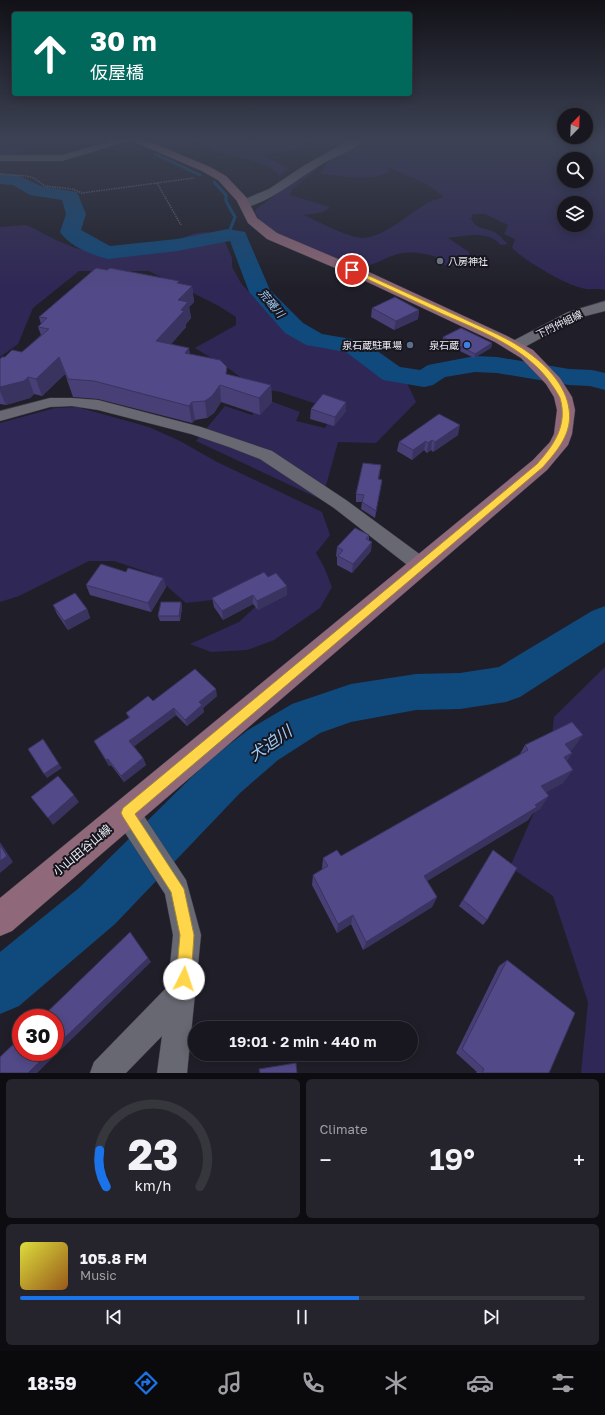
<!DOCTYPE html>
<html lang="en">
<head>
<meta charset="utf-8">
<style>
	:root { --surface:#18171f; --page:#25242c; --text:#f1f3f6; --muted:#9f9fa4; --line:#36363d; --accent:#1a73e8 }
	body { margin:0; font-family:"Golos Text","Noto Sans JP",sans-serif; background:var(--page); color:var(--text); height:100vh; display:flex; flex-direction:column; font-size:15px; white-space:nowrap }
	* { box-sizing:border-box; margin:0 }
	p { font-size:13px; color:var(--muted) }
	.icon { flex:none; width:22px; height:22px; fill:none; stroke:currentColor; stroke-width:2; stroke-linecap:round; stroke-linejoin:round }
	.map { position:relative; height:1073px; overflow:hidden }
	.side { display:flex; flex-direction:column; gap:6px; padding:6px; background:#0d0d11; flex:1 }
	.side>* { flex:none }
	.banner { position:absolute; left:12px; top:12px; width:400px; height:84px; border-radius:4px; box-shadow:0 2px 10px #0003,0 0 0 1px var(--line); background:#00695c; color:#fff; overflow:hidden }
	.needle { width:26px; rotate:23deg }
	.tools { position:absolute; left:557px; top:108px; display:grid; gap:8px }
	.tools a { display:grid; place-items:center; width:36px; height:36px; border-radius:50%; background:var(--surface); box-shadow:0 2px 10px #0003,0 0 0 1px var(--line); font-size:20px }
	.speed { position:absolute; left:12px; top:1009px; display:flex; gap:8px; font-size:20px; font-weight:700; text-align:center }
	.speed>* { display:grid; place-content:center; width:52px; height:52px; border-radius:50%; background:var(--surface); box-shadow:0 2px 10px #0003,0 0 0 1px var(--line); line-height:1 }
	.speed .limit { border:6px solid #d22; background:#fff; color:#111 }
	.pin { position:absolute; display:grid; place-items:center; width:34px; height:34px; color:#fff; margin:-17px; border:2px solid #fff; border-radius:50%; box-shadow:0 1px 4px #0007 }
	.me { position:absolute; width:44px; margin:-22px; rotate:4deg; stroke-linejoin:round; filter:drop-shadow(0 0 3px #0008) }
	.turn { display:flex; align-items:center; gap:14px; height:84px; padding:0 12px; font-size:18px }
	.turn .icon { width:52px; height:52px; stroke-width:2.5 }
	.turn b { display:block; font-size:28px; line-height:34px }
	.big { font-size:30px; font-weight:600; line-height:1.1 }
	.side .card { flex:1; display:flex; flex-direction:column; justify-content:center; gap:6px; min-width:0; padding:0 14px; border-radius:6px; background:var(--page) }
	.side .dial { align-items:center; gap:0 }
	.dial svg { height:104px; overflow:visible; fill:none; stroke:var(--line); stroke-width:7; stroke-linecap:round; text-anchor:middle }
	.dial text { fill:var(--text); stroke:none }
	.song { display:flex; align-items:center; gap:12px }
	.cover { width:48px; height:48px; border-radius:6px; background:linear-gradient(135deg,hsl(60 70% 55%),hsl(30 70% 35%)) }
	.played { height:4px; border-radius:2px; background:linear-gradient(90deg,var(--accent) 60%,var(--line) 60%) }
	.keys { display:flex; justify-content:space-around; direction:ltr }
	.heat { display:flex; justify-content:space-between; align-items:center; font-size:22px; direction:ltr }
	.side .tiles { flex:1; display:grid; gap:6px; grid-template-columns:1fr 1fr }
	.card:last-child { grid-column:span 2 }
	.trip { position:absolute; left:188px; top:1021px; width:230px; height:40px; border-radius:20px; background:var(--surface); box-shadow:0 2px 10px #0003,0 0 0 1px var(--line); font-weight:600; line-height:40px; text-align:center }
	.menu { display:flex; height:64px; justify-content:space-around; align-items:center; background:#0a090c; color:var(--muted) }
	.menu .icon { width:28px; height:28px }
	.menu .active { color:var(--accent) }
	.menu b { font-size:18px; color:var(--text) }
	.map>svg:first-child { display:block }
	.green { fill:#2f2756; fill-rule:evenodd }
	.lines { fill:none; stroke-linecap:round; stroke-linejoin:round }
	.stream { stroke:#104a7c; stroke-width:3 }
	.river { fill:#104a7c; fill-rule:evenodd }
	.minor-casing { stroke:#3c3b43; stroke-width:1 }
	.tertiary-casing { stroke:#3c3b43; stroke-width:1 }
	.secondary-casing { stroke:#3c3b43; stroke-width:1 }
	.path { stroke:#63626b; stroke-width:1.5; stroke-dasharray:1.5 1; stroke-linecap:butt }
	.minor { fill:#686873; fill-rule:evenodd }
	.tertiary { fill:#686873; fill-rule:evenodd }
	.secondary { fill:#8f6979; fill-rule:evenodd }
	.wall { fill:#473f75 }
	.shaded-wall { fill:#39335f }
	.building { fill:#524988; stroke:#39335f }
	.route { fill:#ffd54a; stroke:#a68a30 }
	.worship-dot { fill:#6b7280; stroke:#17161f; stroke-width:1.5 }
	.service-dot { fill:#5c6f8a; stroke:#17161f; stroke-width:1.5 }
	.shop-dot { fill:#3f7fe0; stroke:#17161f; stroke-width:1.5 }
	.labels { text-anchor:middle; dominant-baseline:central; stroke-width:4; stroke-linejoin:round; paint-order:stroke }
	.far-poi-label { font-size:10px; fill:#eeedf4; stroke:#17161f; text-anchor:end }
	.far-street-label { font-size:10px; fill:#eeedf4; stroke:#17161f }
	.far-water-label { font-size:11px; font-style:italic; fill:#9fcbf8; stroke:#17161f }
	.street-label { font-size:12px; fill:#eeedf4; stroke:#17161f }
	.near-water-label { font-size:16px; font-style:italic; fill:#9fcbf8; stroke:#17161f }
</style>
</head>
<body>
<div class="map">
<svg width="605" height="1073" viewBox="0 0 605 1073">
	<rect width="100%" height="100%" fill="#201f29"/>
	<g class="green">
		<path d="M 192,139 L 312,139 C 297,151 280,153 262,155 L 289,169 L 279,176 C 269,160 235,159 218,152 C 209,149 201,143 192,139 Z"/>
		<path d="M 369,139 L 605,139 L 605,290 C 599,288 593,290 586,289 C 567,286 527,262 512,248 L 515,239 L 504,234 L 508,225 L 485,214 L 473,214 L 471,219 C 479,232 485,226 496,233 C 500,235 504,241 508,244 L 501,245 C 487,230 467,236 448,238 L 469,252 L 469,265 L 462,268 L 440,264 L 437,257 C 422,253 407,250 392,256 C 382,259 375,265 364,266 C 343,266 282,239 265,226 C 261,223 258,217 255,212 L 256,209 L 317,165 L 315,171 L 293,189 L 290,195 L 330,207 C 323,215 312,213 304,215 C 319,222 345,236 361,238 C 381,239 408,215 424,205 C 430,201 437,199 444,197 L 428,185 L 390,168 L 388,173 C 367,182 343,176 321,174 C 327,161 337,146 353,143 C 359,142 363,143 369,139 ZM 564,159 L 586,159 L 586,181 L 564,181 ZM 564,203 L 586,203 L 586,225 L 564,225 Z"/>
		<polygon points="0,144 18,145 26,151 14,155 0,154"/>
		<path d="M 26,225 C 47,234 66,248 90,251 C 107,253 146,251 163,246 C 186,239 198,225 223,237 L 232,258 L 232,267 L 241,283 L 255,299 L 287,320 L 323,339 L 375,358 L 404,377 L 416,402 L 376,443 L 338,442 L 322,500 L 196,441 L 225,406 L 252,415 L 265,399 L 300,412 L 296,421 L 325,428 L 334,410 L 281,392 L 254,388 L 231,370 L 195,348 L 236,325 L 236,317 L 219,306 L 149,271 L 79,271 L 33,308 L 18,344 L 0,357 L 0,227 Z"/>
		<polygon points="77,407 149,427 180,441 217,462 322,512 330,535 316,553 324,567 332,587 320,608 274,640 247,650 211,652 190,644 239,622 277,587 260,573 243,585 212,600 186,603 153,574 114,561 89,561 19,596 0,602 0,423 55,408"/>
		<polygon points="605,667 605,1073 581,1073 588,1002 553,896 510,867 547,783 554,717"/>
	</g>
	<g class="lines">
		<g class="stream">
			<polyline points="155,154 200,175"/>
			<polyline points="214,182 226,195 226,201 235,217 228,235"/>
		</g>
		<g class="river">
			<path d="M 0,174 L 17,175 L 41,186 L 77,192 L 86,214 L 81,230 L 110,246 L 177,239 L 228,229 L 245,232 L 270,290 L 303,323 L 322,334 L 363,341 L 400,367 L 420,370 L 428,365 L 475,356 L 497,357 L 569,369 L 592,370 L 605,373 L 605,390 L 590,386 L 569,385 L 497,373 L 475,372 L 445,377 L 433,385 L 424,387 L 383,380 L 346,352 L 306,345 L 285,333 L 249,292 L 230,241 L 177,251 L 108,259 C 92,255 69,246 60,232 L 66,214 L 62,200 L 30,195 L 13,185 L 0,184 Z"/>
			<polygon points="605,606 605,642 520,697 506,702 460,709 416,710 351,722 320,733 278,760 240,793 115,924 19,1006 0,1014 0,952 79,888 208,761 248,730 292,704 351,684 416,674 460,673 499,667 592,611"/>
		</g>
		<g class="minor-casing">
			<g id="minor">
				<polygon points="119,139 134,139 62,161 0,161 0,155 62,155"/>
				<polygon points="50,398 72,398 98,400 201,427 272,451 346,500 429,561 431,566 429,571 422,573 415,571 334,508 260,459 229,447 191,434 98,410 72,406 50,407 0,421 0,411"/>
				<polygon points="127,801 136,804 186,880 201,935 187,1073 157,1073 162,1036 126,1073 90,1073 94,1062 168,986 173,935 165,894 118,822 115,813 118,804"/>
			</g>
		</g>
		<g class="tertiary-casing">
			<g id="tertiary">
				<path d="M 352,139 L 364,139 C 353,152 335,156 322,164 C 295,180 274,200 244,208 L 238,204 L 240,201 L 269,189 L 305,165 Z"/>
				<polygon points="605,301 605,311 578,318 521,349 515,351 509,349 507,346 509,343 568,312"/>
			</g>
		</g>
		<g class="secondary-casing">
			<polygon id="secondary" points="128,139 143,139 210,167 226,176 246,197 257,218 277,233 371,273 507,336 533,350 560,378 572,397 575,410 572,434 568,445 547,470 12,931 0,936 0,898 533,460 550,442 554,434 557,410 554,397 546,384 521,358 495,342 361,279 267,239 248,223 237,201 218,180 202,171"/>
		</g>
		<g class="path">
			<polyline points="0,174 26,176 34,178 45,186 72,189 82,193 194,178"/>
			<polyline points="157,183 181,225"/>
		</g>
		<use href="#minor" class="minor"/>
		<use href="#tertiary" class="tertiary"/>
		<use href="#secondary" class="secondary"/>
	</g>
	<g class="wall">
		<polygon points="180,284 192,286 194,302 189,307 191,318 186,324 186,327 171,344 228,375 271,385 272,402 260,415 221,402 214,413 207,418 195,420 192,423 98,399 73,397 65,374 42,396 34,394 30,398 6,405 0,404 0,359 22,352 41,335 38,327 41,324 39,317"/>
		<polygon points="372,308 419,310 418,319 394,330 371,317"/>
		<polygon points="443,337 492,343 491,348 474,358 442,342"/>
		<polygon points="346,402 346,411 334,426 310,419 311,409"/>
		<polygon points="458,435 433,452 431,450 427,453 424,450 412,460 397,451 399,442"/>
		<polygon points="381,465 379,479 382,480 375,518 361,509 362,502 356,502 356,494"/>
		<polygon points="369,535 369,540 371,551 352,573 337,565 337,557 336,556 337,547"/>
		<polygon points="126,572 163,578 166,587 151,612 90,595 86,585"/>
		<polygon points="287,586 287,595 258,610 253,604 223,620 214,607 212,598"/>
		<polygon points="181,602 182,607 180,621 160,621 158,616"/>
		<polygon points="53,605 87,609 90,618 68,630 57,614"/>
		<polygon points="217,696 203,708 204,712 187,726 176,715 134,746 143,758 146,765 124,782 111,765 109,766 94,741 129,718 126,713 153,701"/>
		<polygon points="525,745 573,749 570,750 572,753 567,761 563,783 546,792 540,809 533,813 528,820 427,881 437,897 432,907 363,950 351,924 337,933 312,885 313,875 322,869 323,858 341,856 520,754"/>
		<polygon points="493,850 487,920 483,925 459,906"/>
		<polygon points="507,960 549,1073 476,1073 477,1072 456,1053 499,966"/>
	</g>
	<g class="shaded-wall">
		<polygon points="179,281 182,297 192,286 194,302 189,307 191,318 186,324 186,327 159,358 156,341 178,300 177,283"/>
		<polygon points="419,310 418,319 394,330 396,321"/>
		<polygon points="492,343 491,348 474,358 475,354"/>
		<polygon points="189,348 192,365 185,353"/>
		<polygon points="59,357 65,374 42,396 36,379"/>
		<polygon points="28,377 34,394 30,398 6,405 0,391 0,387"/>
		<polygon points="220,385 221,402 214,413 207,418 205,401"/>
		<polygon points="271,385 272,402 260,415 259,398"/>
		<polygon points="192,402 195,420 192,423 189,406"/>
		<polygon points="346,402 346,411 334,426 335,417"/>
		<polygon points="460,425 458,435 433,452 435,442"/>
		<polygon points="432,440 431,450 427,453 428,443"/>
		<polygon points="426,441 424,450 412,460 413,450"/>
		<polygon points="382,480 381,487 375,518 376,511"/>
		<polygon points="372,542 371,551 352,573 353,564"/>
		<polygon points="163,578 166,587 151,612 148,603"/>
		<polygon points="287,586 287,595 258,610 257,601"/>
		<polygon points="253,595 253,604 223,620 222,611"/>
		<polygon points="181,602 182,607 180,621 179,616"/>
		<polygon points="87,609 90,618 68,630 64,621"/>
		<polygon points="216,689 217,696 203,708 204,712 187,726 185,720 199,702"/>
		<polygon points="174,708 176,715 132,748 129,741"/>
		<polygon points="583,735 573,749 556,758 565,744"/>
		<polygon points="572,753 563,767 564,757"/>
		<polygon points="143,758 146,765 124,782 121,776"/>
		<polygon points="108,759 111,765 109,766 106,760"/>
		<polygon points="59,764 62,768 47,778 44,774"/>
		<polygon points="573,770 563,783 533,799 541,786"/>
		<polygon points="74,795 79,802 53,825 48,818"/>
		<polygon points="549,796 540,809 533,813 528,820 419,886 424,876 535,805"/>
		<polygon points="0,842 13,862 0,873"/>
		<polygon points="437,897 432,907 363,950 366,942"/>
		<polygon points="353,915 351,924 337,933 338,924"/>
		<polygon points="130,932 151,962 37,1073 28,1073 50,1052 55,1052 55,1047"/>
	</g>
	<g class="building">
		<polygon points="96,268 107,270 110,268 179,281 177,283 192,286 178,300 188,302 181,310 184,311 156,341 189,348 185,353 220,360 227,367 226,374 271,385 259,398 220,385 212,396 205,401 192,402 189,406 94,381 68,379 59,357 36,379 28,377 24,381 0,387 0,359 2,357 5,357 12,350 22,352 49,329 38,327 47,318 39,317"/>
		<polygon points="395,297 419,310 396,321 372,308"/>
		<polygon points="461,328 492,343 475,354 443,337"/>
		<polygon points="323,394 346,402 335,417 311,409"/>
		<polygon points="439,414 460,425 435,442 432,440 428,443 426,441 413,450 399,442"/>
		<polygon points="363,463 381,465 378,479 382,480 376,511 362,502 364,495 356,494"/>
		<polygon points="355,528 369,535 366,539 372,542 353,564 338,556 343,550 337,547"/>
		<polygon points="101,564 126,572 128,568 163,578 148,603 86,585"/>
		<polygon points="264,572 268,577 276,573 287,586 257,601 253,595 222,611 212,598"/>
		<polygon points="75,593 87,609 64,621 53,605"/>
		<polygon points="161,602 181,602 179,616 158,616"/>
		<polygon points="195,669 216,689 199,702 202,705 185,720 174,708 129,741 143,758 121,776 108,759 106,760 94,741 130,717 126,713 148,696 153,701"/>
		<polygon points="572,722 583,735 565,744 572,753 564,757 573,770 541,786 549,796 535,805 537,807 424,876 437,897 366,942 353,915 338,924 313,875 328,866 323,858 337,850 341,856 528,750 525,745"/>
		<polygon points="43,739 59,764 44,774 28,749"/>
		<polygon points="58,776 74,795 48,818 31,797"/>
		<polygon points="0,845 7,856 0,861"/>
		<polygon points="493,850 517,868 487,920 463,900"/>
		<polygon points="130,932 148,958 55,1047 55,1018 41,1018"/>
		<polygon points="507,960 575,1013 549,1073 482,1073 484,1069 462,1049"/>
		<polygon points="21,1037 21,1052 50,1052 28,1073 0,1073 0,1057"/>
		<polygon points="296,1063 297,1073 260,1073 259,1069"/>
	</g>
	<linearGradient id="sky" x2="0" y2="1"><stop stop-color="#121117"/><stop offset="0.48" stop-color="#3c4254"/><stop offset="1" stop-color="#3c4254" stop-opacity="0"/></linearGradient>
	<rect width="605" height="290" fill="url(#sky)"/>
	<path class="route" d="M 350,269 L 354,269 C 390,285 426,302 462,318 C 485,329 509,338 529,353 C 547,366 566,386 569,409 C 573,433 557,451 543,467 L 135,814 L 184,889 L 194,935 L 191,979 L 189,984 L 184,986 L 178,984 L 176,979 L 180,935 L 171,892 L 123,817 L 121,813 L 123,808 L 537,464 C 554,445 568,425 560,398 C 558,394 555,389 552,385 C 526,346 477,330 436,311 C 407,298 379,284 350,271 Z"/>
	<circle class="worship-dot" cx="440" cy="261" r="4"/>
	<circle class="service-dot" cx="410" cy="345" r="4"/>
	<circle class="shop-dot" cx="467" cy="345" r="4"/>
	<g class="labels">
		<g class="far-poi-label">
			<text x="448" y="261" text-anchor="start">八房神社</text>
			<text x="402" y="345">泉石蔵駐車場</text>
			<text x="459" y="345">泉石蔵</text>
		</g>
		<g class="far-street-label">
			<text transform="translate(559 324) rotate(-26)">下門仲組線</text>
		</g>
		<g class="far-water-label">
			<text transform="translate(272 303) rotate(50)">荒磯川</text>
		</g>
		<g class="street-label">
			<text transform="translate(82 850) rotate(-40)">小山田谷山線</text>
		</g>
		<g class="near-water-label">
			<text transform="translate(270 743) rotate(-35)">犬迫川</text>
		</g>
	</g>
</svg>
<div class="tools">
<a><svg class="needle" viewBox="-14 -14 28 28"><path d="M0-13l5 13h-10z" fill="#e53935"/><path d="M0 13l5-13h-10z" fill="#9f9fa4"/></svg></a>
<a><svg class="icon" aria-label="search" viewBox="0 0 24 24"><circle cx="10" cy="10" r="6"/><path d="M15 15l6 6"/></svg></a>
<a><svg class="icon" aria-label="layers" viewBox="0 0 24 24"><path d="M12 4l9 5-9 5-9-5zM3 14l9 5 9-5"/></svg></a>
</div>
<div class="speed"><div class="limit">30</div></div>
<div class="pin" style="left:352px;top:270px;background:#d93025"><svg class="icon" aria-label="arrive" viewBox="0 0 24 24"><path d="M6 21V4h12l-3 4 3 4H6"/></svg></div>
<svg class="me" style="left:184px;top:979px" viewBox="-20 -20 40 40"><circle r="19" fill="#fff"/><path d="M0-13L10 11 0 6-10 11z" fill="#ffd54a"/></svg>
<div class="trip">19:01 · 2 min · 440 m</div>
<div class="banner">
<div class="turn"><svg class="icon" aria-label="ahead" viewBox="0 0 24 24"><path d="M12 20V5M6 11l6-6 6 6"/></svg><div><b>30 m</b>仮屋橋</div></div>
</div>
</div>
<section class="side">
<div class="tiles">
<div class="card dial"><svg viewBox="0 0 100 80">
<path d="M14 69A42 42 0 1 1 86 69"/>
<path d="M14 69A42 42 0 0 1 9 41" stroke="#1a73e8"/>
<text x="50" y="56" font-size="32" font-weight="700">23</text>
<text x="50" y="72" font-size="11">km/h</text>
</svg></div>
<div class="card"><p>Climate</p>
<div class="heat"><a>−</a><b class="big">19°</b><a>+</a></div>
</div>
<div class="card">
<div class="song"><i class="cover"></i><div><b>105.8 FM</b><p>Music</p></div></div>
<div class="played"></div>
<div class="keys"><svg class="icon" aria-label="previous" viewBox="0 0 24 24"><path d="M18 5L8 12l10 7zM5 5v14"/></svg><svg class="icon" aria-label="pause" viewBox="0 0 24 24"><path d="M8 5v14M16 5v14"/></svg><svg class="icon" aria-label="next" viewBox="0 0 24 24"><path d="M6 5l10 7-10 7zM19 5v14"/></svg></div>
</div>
</div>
</section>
<nav class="menu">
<b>18:59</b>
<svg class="icon active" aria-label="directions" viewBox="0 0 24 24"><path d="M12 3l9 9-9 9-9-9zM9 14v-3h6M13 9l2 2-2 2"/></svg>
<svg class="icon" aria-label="music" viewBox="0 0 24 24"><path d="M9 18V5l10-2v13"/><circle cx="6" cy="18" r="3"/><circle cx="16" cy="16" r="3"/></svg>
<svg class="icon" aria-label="phone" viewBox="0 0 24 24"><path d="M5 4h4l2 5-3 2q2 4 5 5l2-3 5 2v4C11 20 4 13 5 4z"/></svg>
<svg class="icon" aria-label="climate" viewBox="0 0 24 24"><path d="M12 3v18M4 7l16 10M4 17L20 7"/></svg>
<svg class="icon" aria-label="car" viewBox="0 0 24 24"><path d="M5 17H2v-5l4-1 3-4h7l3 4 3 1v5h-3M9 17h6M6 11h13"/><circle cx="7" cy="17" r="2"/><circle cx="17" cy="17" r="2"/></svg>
<svg class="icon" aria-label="filters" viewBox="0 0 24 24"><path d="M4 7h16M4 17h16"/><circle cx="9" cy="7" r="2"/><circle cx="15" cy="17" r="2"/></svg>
</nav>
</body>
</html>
